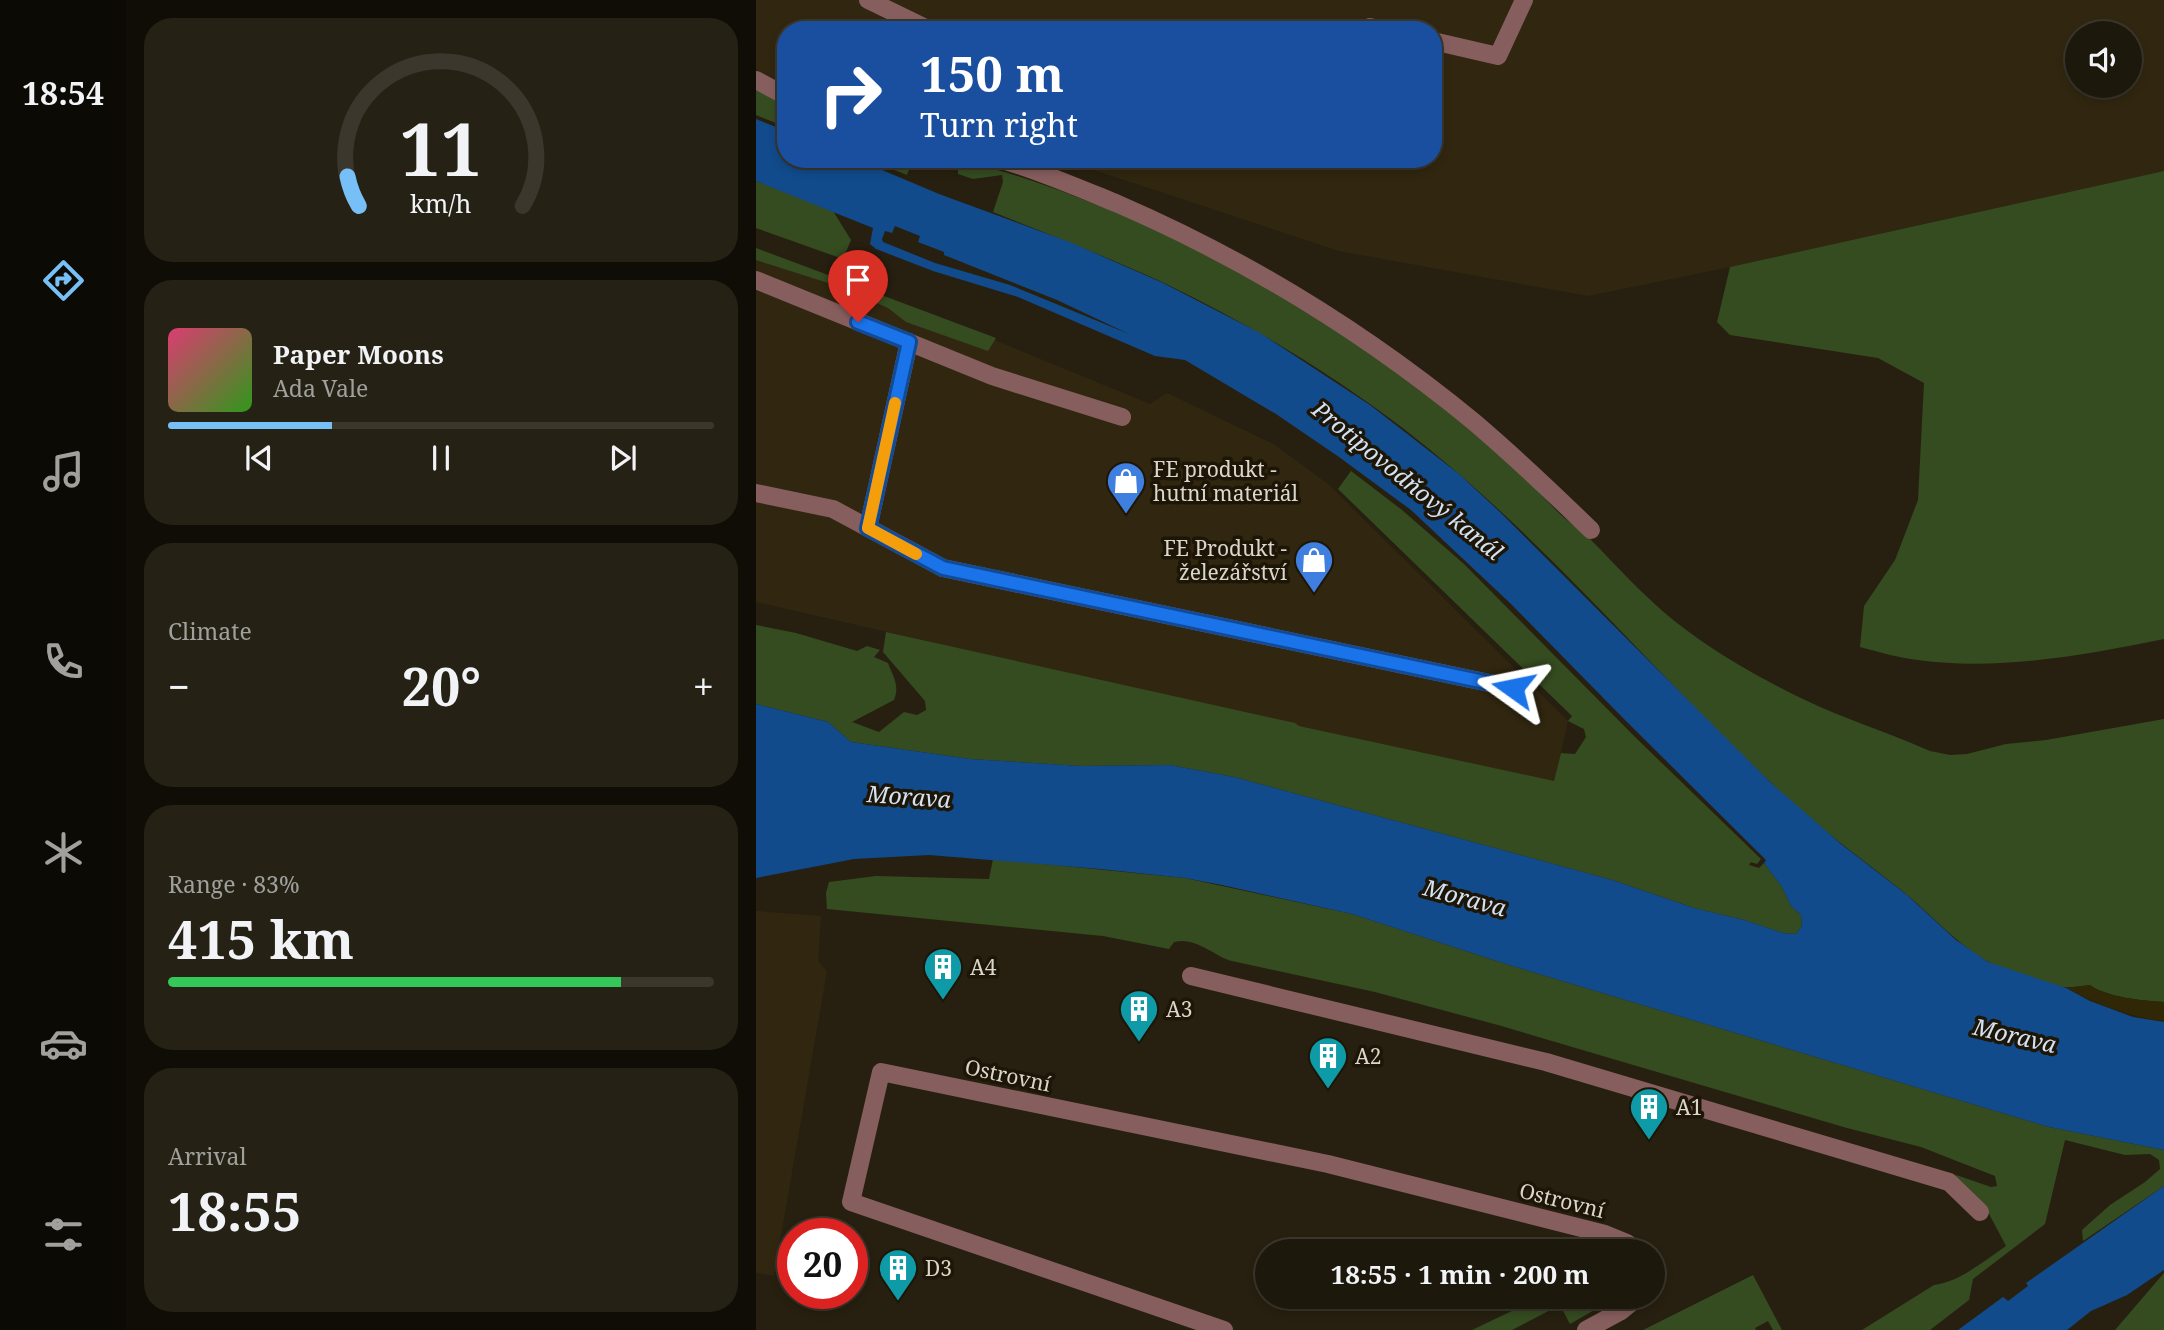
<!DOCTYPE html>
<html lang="en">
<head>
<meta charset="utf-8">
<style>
	:root { --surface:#1d180c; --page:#252115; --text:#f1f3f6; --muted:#a0a09d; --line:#3b372d; --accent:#76c0f7 }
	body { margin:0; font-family:"Noto Serif",serif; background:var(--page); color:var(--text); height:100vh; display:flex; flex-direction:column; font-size:26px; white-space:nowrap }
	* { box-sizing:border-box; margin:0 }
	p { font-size:23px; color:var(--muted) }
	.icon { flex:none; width:38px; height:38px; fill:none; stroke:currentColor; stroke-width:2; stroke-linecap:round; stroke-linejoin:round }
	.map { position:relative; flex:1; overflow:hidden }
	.sheet { display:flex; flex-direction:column; gap:18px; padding:18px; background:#100d07; width:630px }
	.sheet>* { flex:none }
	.guide { position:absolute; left:21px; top:21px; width:665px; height:147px; border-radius:28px; box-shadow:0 4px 10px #0003,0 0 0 2px var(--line); background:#1a4fa0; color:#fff; overflow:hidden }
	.controls { position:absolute; left:1309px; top:21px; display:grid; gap:14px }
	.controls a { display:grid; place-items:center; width:77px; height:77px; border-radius:50%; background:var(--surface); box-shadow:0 4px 10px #0003,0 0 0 2px var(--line); font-size:35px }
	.speed { position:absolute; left:21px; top:1218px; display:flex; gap:14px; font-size:35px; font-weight:700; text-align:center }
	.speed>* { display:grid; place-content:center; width:91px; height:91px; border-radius:50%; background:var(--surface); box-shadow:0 4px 10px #0003,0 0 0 2px var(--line); line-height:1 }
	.speed .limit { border:10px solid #d22; background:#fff; color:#111 }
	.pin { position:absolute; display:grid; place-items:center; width:60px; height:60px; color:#fff; margin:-72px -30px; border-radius:50% 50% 50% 0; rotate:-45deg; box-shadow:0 0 7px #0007 }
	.pin .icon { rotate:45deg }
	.me { position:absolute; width:77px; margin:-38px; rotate:282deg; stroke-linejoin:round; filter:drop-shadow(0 0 5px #0008) }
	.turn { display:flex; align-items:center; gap:24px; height:147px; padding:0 28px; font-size:32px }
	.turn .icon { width:91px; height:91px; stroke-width:2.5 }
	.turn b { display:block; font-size:49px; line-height:60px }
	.big { font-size:52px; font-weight:700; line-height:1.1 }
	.sheet .tile { flex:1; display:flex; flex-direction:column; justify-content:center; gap:10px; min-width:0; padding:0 24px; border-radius:28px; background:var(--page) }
	.sheet .dial { align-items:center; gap:0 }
	.dial svg { height:182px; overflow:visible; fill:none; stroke:var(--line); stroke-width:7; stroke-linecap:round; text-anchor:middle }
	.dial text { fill:var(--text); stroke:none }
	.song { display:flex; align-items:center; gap:21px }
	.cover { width:84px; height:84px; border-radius:10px; background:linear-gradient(135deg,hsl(340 70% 55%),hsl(110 70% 35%)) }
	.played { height:7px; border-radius:4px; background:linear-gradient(90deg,var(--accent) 30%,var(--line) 30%) }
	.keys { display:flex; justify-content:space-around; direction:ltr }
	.heat { display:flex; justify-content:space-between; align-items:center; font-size:38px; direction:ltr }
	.charge { height:10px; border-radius:5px; background:linear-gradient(90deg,#34c759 83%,var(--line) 0) }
	.trip { position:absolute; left:499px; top:1239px; width:410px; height:70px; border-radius:35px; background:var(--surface); box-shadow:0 4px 10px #0003,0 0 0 2px var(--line); font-weight:700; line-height:70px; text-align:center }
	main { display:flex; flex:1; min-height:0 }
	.dock { display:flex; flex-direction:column; width:126px; justify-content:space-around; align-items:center; background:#0c0a05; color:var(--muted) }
	.dock .icon { width:49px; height:49px }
	.dock .selected { color:var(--accent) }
	.dock b { font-size:32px; color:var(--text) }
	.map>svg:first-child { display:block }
	.built { fill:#312710; fill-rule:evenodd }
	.green { fill:#354c20 }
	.sand { fill:#2f2706 }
	.water { fill:#114b8c; fill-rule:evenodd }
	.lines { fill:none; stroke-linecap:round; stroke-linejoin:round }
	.minor { stroke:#875e5e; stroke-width:18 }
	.route-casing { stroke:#114b97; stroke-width:18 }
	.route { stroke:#1a73e8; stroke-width:12 }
	.slow { stroke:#f59e0b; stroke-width:12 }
	.labels { text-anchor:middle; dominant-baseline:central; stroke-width:7; stroke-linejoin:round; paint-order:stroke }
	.poi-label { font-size:21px; fill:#dbd6cc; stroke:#1d1607; text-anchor:start }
	.street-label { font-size:21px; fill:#dbd6cc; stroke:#1d1607 }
	.water-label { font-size:23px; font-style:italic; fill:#d3e2f5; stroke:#1d1607 }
</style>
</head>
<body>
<main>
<nav class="dock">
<b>18:54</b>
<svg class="icon selected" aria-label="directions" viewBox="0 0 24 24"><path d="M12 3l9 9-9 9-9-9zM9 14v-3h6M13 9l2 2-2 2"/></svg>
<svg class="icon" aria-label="music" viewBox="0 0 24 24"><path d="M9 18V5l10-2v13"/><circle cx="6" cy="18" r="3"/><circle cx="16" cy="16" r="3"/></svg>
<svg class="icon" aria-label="phone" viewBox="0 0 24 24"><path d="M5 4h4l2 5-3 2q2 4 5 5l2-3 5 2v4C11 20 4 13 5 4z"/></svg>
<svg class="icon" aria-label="climate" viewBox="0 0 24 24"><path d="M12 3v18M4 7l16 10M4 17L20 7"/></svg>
<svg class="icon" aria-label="car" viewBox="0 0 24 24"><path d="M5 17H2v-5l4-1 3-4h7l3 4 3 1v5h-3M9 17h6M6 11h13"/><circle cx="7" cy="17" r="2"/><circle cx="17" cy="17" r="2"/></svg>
<svg class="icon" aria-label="filters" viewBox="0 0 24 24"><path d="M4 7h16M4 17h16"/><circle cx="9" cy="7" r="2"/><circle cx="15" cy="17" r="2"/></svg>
</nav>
<section class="sheet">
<div class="tile dial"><svg viewBox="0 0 100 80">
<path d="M14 69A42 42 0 1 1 86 69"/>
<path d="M14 69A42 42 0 0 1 9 56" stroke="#76c0f7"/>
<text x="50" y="56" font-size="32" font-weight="700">11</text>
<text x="50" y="72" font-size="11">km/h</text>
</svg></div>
<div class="tile">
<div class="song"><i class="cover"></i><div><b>Paper Moons</b><p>Ada Vale</p></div></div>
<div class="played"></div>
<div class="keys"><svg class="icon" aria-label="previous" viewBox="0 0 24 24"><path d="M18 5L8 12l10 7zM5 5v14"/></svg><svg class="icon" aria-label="pause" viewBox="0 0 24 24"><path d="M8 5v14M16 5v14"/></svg><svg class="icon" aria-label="next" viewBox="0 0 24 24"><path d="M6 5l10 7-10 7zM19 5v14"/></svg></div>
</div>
<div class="tile"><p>Climate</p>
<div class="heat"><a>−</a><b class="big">20°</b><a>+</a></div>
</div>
<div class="tile"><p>Range · 83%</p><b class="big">415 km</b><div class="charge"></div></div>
<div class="tile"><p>Arrival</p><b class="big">18:55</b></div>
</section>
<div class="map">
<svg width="1408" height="1330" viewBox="0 0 1408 1330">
	<rect width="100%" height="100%" fill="#272010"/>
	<g class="built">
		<path d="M 0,0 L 1408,0 L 1408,171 L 974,267 L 832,296 L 583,251 L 305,159 L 677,159 L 677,30 L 30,30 L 30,85 L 0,70 ZM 1321,33 L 1374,33 L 1374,86 L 1321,86 Z"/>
		<polygon points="0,249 153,305 394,404 411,393 519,445 572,484 812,721 798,782 543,726 0,602"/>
		<polygon points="0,911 65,916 62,961 71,971 18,1276 0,1273"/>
	</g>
	<g class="green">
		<polygon points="0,90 30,105 30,127 0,115"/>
		<polygon points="111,159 151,159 156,162 151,175"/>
		<path d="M 211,163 C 252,171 293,186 331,201 C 490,262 646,364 770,479 C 784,492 796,508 811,520 C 818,526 826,531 833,538 C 865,570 895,605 933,632 C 968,658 1008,680 1047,699 C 1088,719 1132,732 1174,751 L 1194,755 L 1211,754 L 1250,744 L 1290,740 L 1408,719 L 1408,1002 C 1387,1001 1350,997 1334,985 C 1325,986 1315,988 1307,987 C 1282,983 1251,973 1229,960 C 1197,941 1174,913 1145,890 C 1100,855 1054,821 1013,781 C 891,665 782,532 648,429 C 574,373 492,323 408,283 C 352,257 294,235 237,212 L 247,182 L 246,175 L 217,179 L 202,174 L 202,168 Z"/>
		<path d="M 1408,171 L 1408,639 C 1328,655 1244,671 1162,660 C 1143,658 1123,652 1104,647 L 1108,606 L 1139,560 L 1162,500 L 1168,383 L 1122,358 L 974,335 L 961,322 L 974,267 Z"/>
		<polygon points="0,181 77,211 95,240 87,259 0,228"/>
		<polygon points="0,248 240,338 232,351 150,322 132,308 85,287 0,260"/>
		<path d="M 595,471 L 646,510 L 708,564 L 879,737 L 1005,859 L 1001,864 L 995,862 L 993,865 L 1003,868 L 1008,863 L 1026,887 L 1035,906 L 1045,915 L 1046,926 L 1040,934 L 1027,933 L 988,920 L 938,908 L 856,880 L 478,777 L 414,765 L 325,766 L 214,759 L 95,742 L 72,722 L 0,704 L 0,625 L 40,633 L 101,651 L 111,646 L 124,650 L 118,657 L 132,663 C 137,677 144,685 138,700 L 96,722 L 123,732 L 148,712 L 161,715 L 170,710 L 169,701 L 127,652 L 130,632 L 539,723 L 543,726 L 798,781 L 805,753 L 819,754 L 830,737 L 828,729 L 812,721 L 816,716 L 582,489 Z"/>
		<path d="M 237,859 L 429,878 L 596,914 L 753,965 L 1293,1127 L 1408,1150 L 1408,1186 L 1327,1241 L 1326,1230 L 1354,1205 L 1389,1182 L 1404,1169 L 1403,1160 L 1394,1154 L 1369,1155 L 1309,1140 L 1289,1224 L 1217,1279 L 1213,1300 L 1174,1330 L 1106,1330 L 1178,1285 C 1204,1282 1229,1260 1250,1246 L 1231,1210 L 1196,1179 L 1200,1175 L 1235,1187 L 1241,1186 L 1239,1176 L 1165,1147 L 1091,1128 L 742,1025 L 619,992 L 476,961 C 458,956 439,936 418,942 L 413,949 L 347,936 L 71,909 L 70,893 L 73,882 L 120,876 L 233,879 Z"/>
		<polygon points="1408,1273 1408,1330 1359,1330"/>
		<polygon points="997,1275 1026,1330 1017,1330 1012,1321 999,1328 1000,1330 887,1330"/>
		<polygon points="785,1297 861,1297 814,1324 804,1305 756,1330 716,1330"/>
	</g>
	<path class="sand" d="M 1334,985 C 1350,997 1387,1001 1408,1002 L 1408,1022 C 1373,1016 1341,1005 1310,988 Z"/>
	<g class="water">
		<path d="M 0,119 L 30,131 L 30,159 L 100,159 L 183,194 L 316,243 L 407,283 L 504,333 L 614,405 L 703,474 L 745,513 L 1015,783 L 1085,844 L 1151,895 L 1200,940 L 1232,962 L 1310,988 L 1334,1001 L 1377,1017 L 1408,1022 L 1408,1150 L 1293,1127 L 753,965 L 596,914 L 466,885 L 429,878 L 344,869 L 173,855 L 98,859 L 0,878 L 0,704 L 72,722 L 95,742 L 214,759 L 325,766 L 414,765 L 478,777 L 856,880 L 938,908 L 988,920 L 1027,933 L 1040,934 L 1046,926 L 1045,915 L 1035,906 L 1026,887 L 1008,863 L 1010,860 L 869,720 L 754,603 L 655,510 L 583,457 L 520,414 L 429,360 L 399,356 L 262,297 L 177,271 L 120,249 L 114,244 L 117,228 L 0,181 ZM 139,226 L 164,236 L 162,242 L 188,252 L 188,255 L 301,300 L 373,334 L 254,285 L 179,263 L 127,242 L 126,239 L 129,231 L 136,233 Z"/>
		<polygon points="1408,1186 1408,1270 1371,1295 1335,1311 1311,1330 1202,1330 1247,1297 1252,1301 1272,1286 1270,1283"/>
	</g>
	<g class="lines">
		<g class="minor">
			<polyline points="112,0 174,30"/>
			<polyline points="614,27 628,30"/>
			<polyline points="247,30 262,28 266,30"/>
			<polyline points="677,41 742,56 768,0"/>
			<polyline points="0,80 30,96"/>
			<path d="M 243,159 C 284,171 323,188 362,204 C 489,259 611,334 718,422 C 758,456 797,493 835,530"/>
			<polyline points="0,280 236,376 366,417"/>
			<polyline points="0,493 77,509 187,568 757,688"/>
			<polyline points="112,528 153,342"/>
			<polyline points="435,976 790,1062 1193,1182 1224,1212"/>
			<polyline points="468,1330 95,1202 125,1072 572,1164 849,1234 871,1243 880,1251"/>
			<polyline points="830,1330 865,1311 882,1297"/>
		</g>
	</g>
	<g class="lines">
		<g class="route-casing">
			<polyline id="route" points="102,322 153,342 112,528 187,568 757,688"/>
		</g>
		<use href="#route" class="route"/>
		<polyline class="slow" points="139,403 112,528 160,554"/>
	</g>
	<defs>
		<g id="shop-pin" transform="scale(2.0125)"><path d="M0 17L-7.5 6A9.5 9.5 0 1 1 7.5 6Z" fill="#3f7fe0" stroke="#1d1607"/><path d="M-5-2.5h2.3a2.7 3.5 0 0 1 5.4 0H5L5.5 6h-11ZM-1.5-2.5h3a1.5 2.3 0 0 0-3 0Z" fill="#fff"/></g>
		<g id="building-pin" transform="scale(2.0125)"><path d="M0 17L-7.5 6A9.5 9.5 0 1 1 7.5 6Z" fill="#0f9aa8" stroke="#1d1607"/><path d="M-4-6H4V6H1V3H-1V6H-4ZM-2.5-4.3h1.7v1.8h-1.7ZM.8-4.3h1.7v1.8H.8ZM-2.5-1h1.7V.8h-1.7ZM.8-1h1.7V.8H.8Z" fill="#fff"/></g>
	</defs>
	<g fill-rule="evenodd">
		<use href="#shop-pin" x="370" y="481"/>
		<use href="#shop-pin" x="558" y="560"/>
		<use href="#building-pin" x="187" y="967"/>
		<use href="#building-pin" x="383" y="1009"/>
		<use href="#building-pin" x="572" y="1056"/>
		<use href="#building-pin" x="893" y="1107"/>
		<use href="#building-pin" x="142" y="1268"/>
	</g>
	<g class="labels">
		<g class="poi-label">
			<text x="397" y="469">FE produkt -<tspan x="397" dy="24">hutní materiál</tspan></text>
			<text x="531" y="548" text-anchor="end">FE Produkt -<tspan x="531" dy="24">železářství</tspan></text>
			<text x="214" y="967">A4</text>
			<text x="410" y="1009">A3</text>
			<text x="599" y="1056">A2</text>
			<text x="920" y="1107">A1</text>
			<text x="169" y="1268">D3</text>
		</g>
		<g class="street-label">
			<text transform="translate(252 1075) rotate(12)">Ostrovní</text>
			<text transform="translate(806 1200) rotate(14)">Ostrovní</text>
		</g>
		<g class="water-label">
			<text transform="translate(652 480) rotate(39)">Protipovodňový kanál</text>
			<text transform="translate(153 796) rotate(4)">Morava</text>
			<text transform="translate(709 897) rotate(15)">Morava</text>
			<text transform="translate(1259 1035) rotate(13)">Morava</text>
		</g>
	</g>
</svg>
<div class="controls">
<a><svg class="icon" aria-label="sound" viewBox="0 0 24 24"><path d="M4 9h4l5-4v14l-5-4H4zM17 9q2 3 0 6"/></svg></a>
</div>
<div class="speed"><div class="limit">20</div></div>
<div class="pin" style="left:102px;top:322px;background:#d93025"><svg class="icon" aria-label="arrive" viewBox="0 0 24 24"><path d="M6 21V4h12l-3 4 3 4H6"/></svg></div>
<svg class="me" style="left:757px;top:688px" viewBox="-20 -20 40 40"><path d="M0-17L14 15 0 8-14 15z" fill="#1a73e8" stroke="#fff" stroke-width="4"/></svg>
<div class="trip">18:55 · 1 min · 200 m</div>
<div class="guide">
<div class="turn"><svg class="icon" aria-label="right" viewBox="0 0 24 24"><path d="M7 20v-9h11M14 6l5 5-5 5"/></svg><div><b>150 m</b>Turn right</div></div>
</div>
</div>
</main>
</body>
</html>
